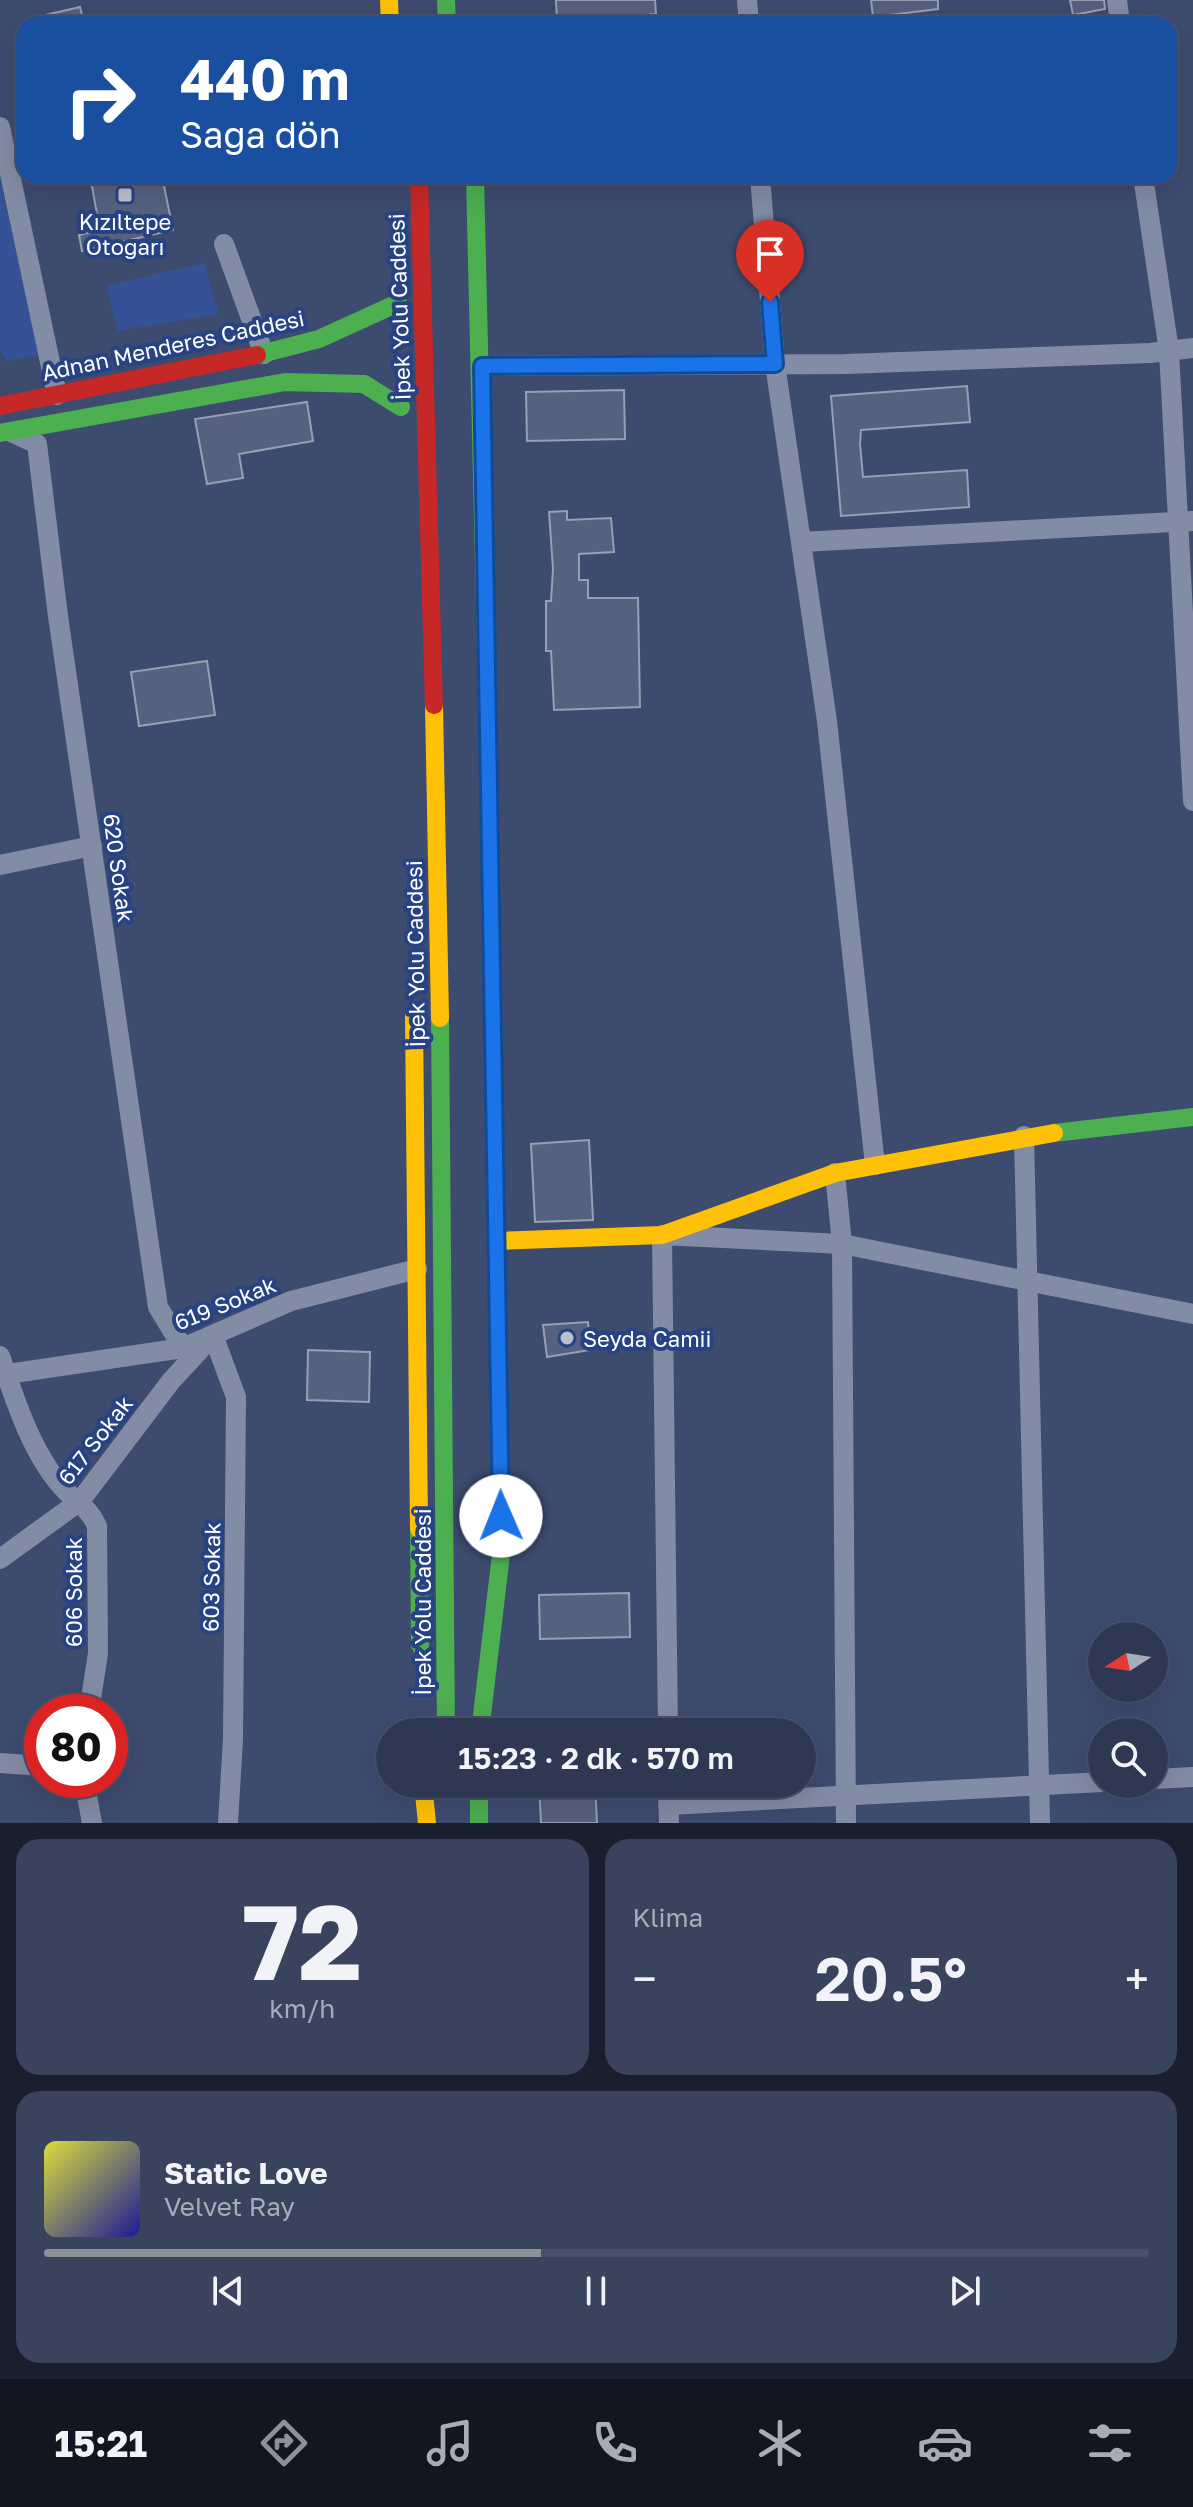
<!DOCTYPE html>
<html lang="tr">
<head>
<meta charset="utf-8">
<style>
	:root { --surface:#2e3853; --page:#3a435d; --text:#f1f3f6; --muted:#a7acb8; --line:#49526a; --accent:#8c9099 }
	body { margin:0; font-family:"Golos Text",sans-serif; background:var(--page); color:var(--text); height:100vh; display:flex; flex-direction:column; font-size:30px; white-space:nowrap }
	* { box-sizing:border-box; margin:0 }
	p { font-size:26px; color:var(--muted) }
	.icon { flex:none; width:44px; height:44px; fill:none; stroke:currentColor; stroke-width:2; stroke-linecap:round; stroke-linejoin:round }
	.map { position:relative; height:1823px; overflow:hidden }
	.sheet { display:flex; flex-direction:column; gap:16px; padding:16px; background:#191f2e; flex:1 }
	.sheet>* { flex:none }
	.hud { position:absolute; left:16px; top:16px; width:1162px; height:168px; border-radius:24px; box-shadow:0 8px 32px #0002,0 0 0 2px var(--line); background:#1a4fa0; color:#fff; overflow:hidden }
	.needle { width:52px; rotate:258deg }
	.tools { position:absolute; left:1088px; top:1622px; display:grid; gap:16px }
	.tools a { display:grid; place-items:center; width:80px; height:80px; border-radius:50%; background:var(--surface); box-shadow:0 8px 32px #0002,0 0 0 2px var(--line); font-size:40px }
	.speed { position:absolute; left:24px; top:1694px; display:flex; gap:16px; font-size:40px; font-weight:700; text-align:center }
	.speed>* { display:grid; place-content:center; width:104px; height:104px; border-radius:50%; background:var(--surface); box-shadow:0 8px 32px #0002,0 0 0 2px var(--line); line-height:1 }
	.speed .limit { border:12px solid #d22; background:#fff; color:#111 }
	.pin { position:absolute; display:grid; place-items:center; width:68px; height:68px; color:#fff; margin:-82px -34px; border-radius:50% 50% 50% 0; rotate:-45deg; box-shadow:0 0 8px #0007 }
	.pin .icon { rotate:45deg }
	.me { position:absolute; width:88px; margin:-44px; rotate:359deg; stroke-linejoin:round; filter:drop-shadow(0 0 6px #0008) }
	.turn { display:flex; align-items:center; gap:28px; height:168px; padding:0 32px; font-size:36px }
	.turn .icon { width:104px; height:104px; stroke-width:2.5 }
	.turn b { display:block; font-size:56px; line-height:68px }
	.big { font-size:60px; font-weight:600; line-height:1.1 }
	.sheet .card { flex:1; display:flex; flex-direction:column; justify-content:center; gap:12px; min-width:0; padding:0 28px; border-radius:24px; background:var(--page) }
	.sheet .dial { align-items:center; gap:0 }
	.dial b { font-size:104px; line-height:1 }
	.song { display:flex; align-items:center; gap:24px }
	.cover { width:96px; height:96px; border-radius:12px; background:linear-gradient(135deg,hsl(60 70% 55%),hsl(240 70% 35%)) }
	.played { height:8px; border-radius:4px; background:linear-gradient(90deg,var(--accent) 45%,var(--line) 45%) }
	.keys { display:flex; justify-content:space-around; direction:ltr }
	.heat { display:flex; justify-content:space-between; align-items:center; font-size:44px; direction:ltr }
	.sheet .tiles { flex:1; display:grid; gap:16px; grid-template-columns:1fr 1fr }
	.card:last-child { grid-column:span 2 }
	.trip { position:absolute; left:376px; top:1718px; width:440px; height:80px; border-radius:40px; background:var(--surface); box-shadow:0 8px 32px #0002,0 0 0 2px var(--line); font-weight:600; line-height:80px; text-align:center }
	.tab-bar { display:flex; height:128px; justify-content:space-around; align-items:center; background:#121621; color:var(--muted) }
	.tab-bar .icon { width:56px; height:56px }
	.tab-bar .active { color:var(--accent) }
	.tab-bar b { font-size:36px; color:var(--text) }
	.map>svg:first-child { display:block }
	.green { fill:#345295 }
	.building { fill:#56617f; stroke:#979fb3; stroke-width:2 }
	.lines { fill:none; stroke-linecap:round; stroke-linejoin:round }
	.street { stroke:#838ca5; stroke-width:20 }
	.fast { stroke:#4caf50; stroke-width:18 }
	.slow { stroke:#ffc107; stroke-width:18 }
	.jam { stroke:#c62828; stroke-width:18 }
	.route-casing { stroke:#114b97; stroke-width:20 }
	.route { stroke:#1a73e8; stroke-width:14 }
	.poi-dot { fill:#bbc0cd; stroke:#284384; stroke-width:3 }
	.labels { text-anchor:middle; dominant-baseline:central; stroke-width:8; stroke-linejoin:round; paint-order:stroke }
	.poi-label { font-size:22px; fill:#fff; stroke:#284384 }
	.street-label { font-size:22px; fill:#fff; stroke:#284384 }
</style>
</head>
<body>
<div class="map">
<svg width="1193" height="1823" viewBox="0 0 1193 1823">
	<rect width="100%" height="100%" fill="#3d4b6f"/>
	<g class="green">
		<polygon points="0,179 39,355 7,361 0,349"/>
		<polygon points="204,263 219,314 118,331 106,286"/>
	</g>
	<g class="building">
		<polygon points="556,0 655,0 656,14 646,15 647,24 557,24"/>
		<polygon points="871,0 938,0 938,9 873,17"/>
		<polygon points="1070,0 1104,0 1105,9 1073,15"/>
		<polygon points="80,7 84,24 32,24 32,18"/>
		<polygon points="90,176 162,176 173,230 82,251 79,235 100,230"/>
		<polygon points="967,386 970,422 861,430 860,444 863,477 967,470 969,507 841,516 831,396"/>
		<polygon points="624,390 625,439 527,441 526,392"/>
		<polygon points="307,402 313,441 239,454 243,478 207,484 195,419"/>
		<polygon points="567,511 567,520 611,518 614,552 579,554 579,580 588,580 588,598 638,598 640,707 554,710 551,651 546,651 546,601 551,601 553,569 549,512"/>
		<polygon points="207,661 215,715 139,726 131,672"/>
		<polygon points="589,1140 593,1220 535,1222 531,1144"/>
		<polygon points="588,1322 590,1350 547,1357 543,1325"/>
		<polygon points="308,1350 370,1352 369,1402 307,1400"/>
		<polygon points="629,1593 630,1637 540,1639 539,1595"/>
		<polygon points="539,1784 595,1784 597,1823 541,1823"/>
	</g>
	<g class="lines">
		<g class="street">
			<polyline points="747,0 749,24"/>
			<polyline points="1117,0 1120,24"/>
			<polyline points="0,127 57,395"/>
			<polyline points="760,176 775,364 827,721 875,1165"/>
			<polyline points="1143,176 1169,351 1193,801"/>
			<polyline points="224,244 264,354"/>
			<polyline points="482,366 846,364 1150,353 1193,348"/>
			<polyline points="11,432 37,444 58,616 158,1307 183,1348"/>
			<polyline points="801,542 1193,521"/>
			<polyline points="0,865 92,846"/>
			<polyline points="1024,1136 1040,1823"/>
			<polyline points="835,1173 842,1244 846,1823"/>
			<polyline points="213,1335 236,1397 233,1739 228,1823"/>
			<path d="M 0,1356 C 15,1400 32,1455 65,1490 C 78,1504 89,1508 97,1526 L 98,1653 L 89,1712"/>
			<polyline points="0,1375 183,1348 291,1301 417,1269"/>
			<polyline points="0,1559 80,1501 171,1381 208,1341"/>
			<polyline points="668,1732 662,1235 842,1244 1193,1314"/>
			<polyline points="0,1763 42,1766"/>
			<polyline points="1154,1779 1193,1777"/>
			<polyline points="84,1780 92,1823"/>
			<polyline points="668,1784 669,1823"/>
			<polyline points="668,1805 1102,1782"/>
		</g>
		<g class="fast">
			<polyline points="446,0 447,24"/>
			<polyline points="475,176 489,776"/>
			<polyline points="257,355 319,339 398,303"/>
			<polyline points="0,433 285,382 364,384 401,407"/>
			<polyline points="440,1018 446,1732"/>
			<polyline points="1054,1133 1193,1117"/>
			<polyline points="419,1529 420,1645"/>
			<polyline points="480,1732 502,1546 494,1086"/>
			<polyline points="479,1784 479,1823"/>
		</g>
		<g class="slow">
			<polyline points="389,0 390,24"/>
			<polyline points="434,705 440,1018"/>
			<polyline points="489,776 494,1086"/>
			<polyline points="414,1015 419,1529"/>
			<polyline points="496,1241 662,1235 835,1173 1054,1133"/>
			<polyline points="423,1784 427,1823"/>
		</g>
		<g class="jam">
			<polyline points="419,176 434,705"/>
			<polyline points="0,406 257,355"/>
		</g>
	</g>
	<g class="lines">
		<g class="route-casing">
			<polyline id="route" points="501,1516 482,366 775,364 770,302"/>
		</g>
		<use href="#route" class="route"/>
	</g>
	<g class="poi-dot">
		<rect x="117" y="187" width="16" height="16" rx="4"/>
		<circle cx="567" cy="1338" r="8"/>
	</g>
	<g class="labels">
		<g class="poi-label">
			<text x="125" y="221">Kızıltepe<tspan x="125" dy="25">Otogarı</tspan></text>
			<text x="583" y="1338" text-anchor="start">Seyda Camii</text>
		</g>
		<g class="street-label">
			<text transform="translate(399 307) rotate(-92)">İpek Yolu Caddesi</text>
			<text transform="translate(173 345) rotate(-12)">Adnan Menderes Caddesi</text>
			<text transform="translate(119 868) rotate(82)">620 Sokak</text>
			<text transform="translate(415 954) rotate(-91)">İpek Yolu Caddesi</text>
			<text transform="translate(225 1303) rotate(-22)">619 Sokak</text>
			<text transform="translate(95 1440) rotate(-52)">617 Sokak</text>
			<text transform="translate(211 1577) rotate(-89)">603 Sokak</text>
			<text transform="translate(73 1592) rotate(-90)">606 Sokak</text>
			<text transform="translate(422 1602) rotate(-90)">İpek Yolu Caddesi</text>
		</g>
	</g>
</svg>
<div class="tools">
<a><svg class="needle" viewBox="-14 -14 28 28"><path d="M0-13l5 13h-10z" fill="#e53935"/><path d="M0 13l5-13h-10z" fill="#a7acb8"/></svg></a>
<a><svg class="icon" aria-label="search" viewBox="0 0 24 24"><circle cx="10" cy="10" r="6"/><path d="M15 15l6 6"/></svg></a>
</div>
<div class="speed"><div class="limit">80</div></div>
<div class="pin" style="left:770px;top:302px;background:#d93025"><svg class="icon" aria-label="arrive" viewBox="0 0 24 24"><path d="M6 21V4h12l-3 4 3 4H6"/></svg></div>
<svg class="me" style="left:501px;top:1516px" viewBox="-20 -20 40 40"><circle r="19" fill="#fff"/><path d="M0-13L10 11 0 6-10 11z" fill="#1a73e8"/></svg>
<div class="trip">15:23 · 2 dk · 570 m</div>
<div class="hud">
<div class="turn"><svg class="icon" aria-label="right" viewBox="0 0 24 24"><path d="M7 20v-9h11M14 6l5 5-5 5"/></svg><div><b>440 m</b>Sağa dön</div></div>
</div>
</div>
<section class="sheet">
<div class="tiles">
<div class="card dial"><b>72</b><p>km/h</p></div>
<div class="card"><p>Klima</p>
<div class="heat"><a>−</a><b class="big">20.5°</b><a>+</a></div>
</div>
<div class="card">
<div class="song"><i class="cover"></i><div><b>Static Love</b><p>Velvet Ray</p></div></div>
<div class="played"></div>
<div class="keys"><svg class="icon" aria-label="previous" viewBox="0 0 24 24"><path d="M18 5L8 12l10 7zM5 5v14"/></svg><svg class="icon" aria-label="pause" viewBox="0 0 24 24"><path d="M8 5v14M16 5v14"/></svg><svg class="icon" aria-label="next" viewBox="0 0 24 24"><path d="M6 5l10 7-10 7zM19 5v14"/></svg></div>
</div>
</div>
</section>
<nav class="tab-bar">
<b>15:21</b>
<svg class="icon active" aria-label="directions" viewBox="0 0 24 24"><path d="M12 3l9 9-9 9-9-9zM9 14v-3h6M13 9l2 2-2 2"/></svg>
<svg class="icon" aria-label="music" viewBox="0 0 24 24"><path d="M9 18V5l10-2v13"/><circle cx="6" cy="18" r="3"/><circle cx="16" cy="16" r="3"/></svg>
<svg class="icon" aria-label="phone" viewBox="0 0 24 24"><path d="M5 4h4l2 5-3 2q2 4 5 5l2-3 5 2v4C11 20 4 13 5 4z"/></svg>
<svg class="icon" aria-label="climate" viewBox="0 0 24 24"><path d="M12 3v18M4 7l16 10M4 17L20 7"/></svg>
<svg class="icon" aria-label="car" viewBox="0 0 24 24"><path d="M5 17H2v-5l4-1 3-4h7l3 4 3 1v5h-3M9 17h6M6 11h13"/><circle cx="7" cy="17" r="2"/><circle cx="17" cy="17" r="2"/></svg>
<svg class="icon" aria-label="filters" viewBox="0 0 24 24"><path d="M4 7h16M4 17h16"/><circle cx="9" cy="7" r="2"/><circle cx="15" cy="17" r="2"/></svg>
</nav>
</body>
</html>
